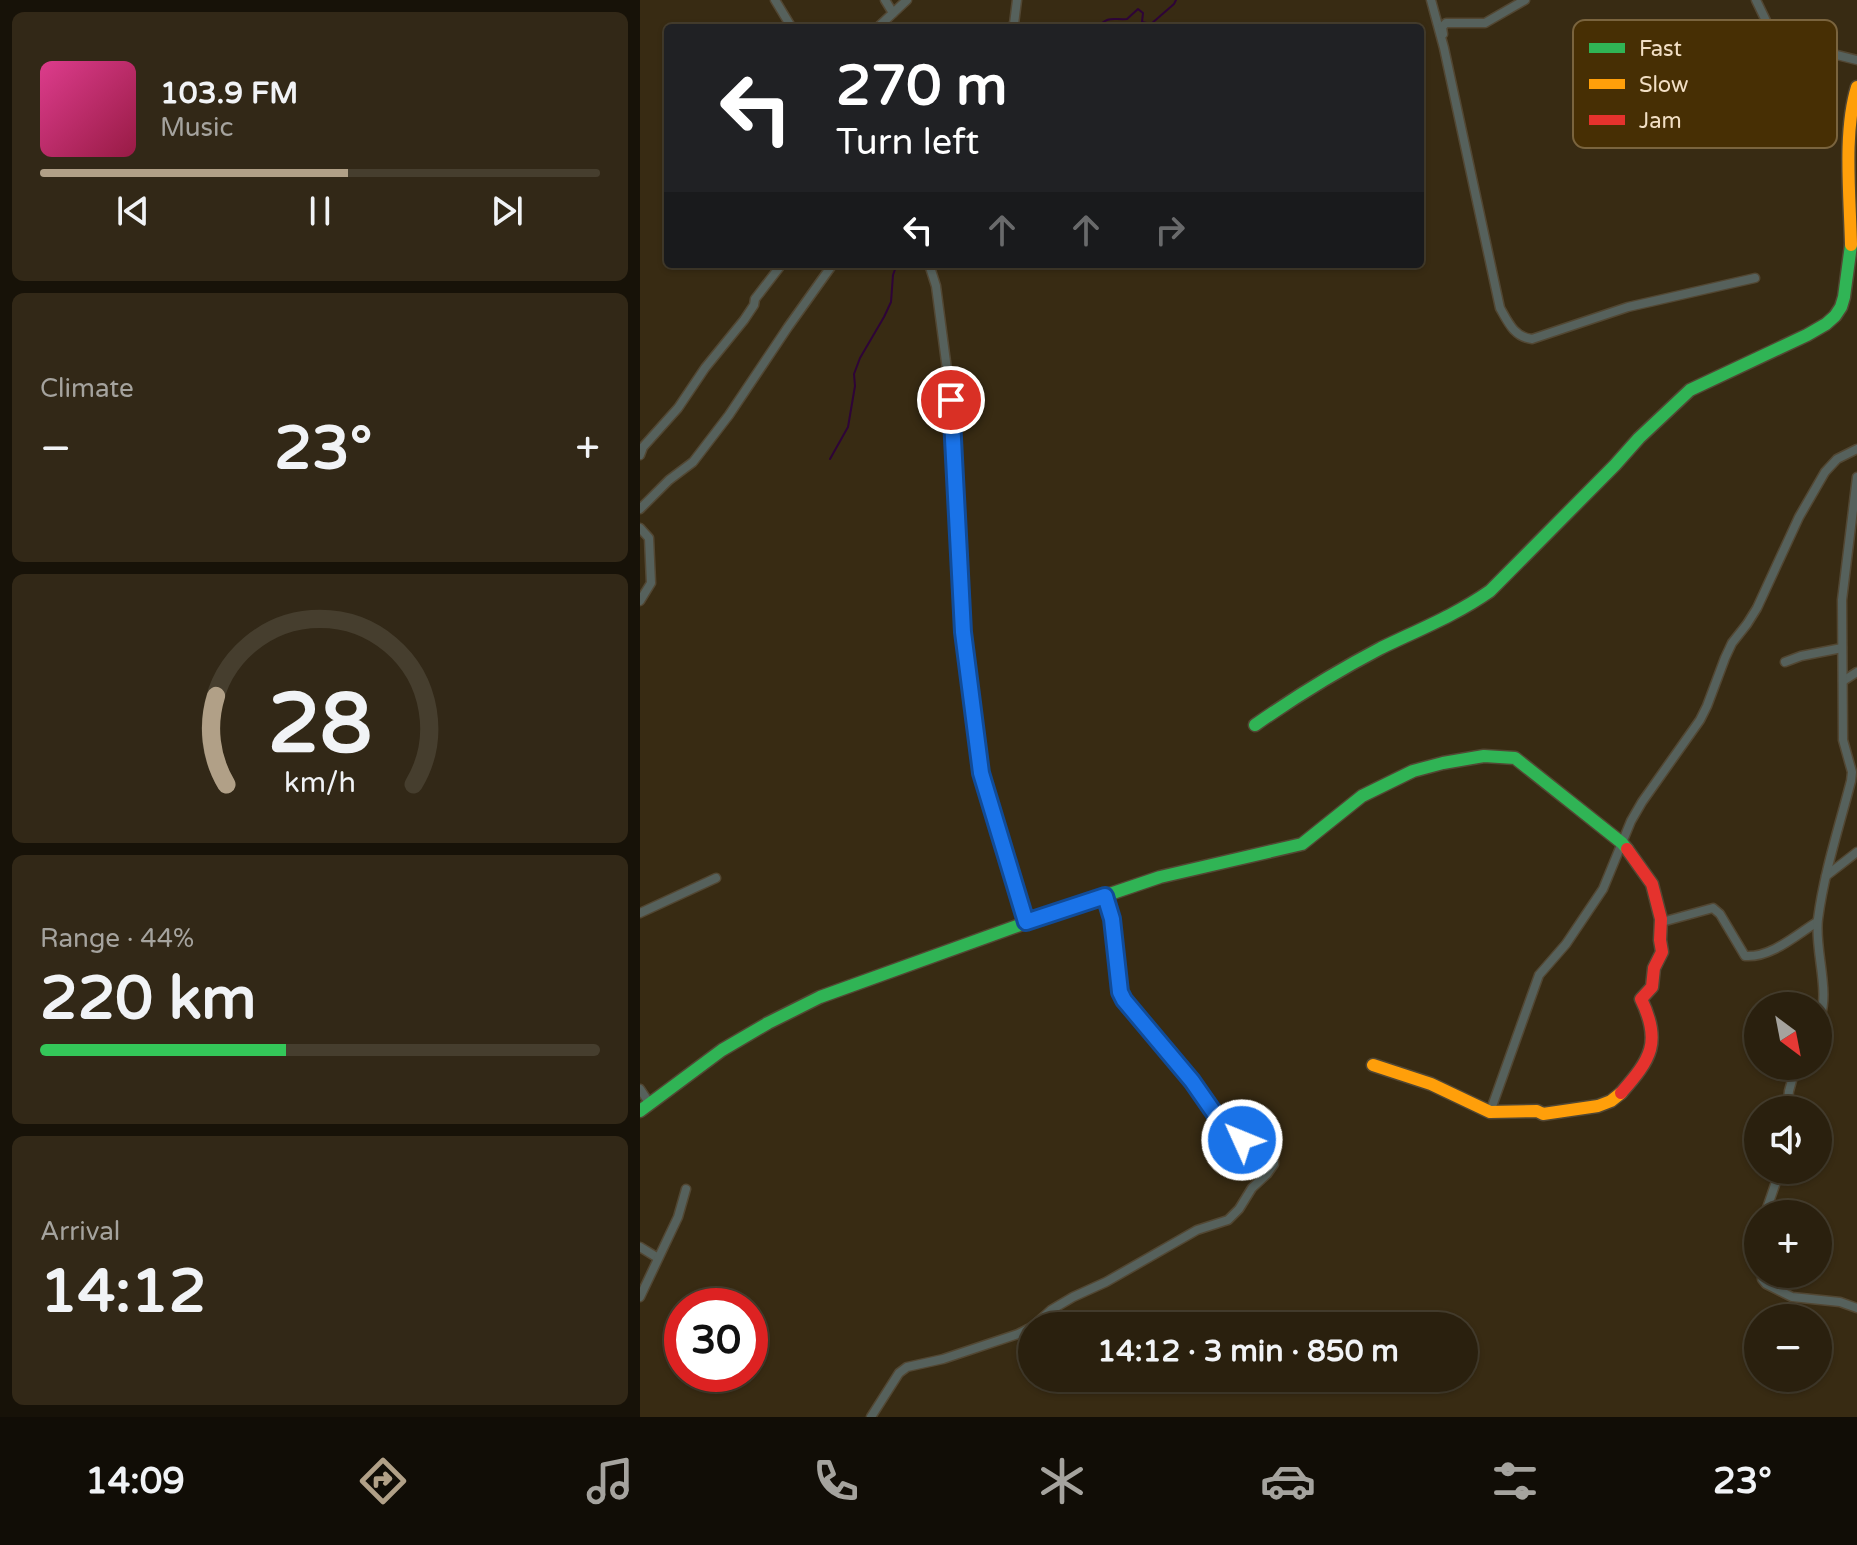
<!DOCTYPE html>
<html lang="en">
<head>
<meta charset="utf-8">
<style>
	:root { --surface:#2a200e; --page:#322817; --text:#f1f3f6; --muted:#a5a39e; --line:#463e2e; --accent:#b1a087 }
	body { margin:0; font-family:"Varela Round",sans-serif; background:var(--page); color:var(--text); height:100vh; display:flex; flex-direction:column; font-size:30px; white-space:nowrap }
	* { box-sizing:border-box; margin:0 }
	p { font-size:26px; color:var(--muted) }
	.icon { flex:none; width:44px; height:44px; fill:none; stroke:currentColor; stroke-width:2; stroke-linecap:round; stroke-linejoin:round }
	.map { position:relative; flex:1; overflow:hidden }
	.sheet { display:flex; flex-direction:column; gap:12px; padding:12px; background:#171208; width:640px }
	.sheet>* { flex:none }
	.banner { position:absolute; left:24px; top:24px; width:760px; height:244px; border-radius:8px; box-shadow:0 2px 6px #0004,0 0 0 2px var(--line); background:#202124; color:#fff; overflow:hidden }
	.needle { width:52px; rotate:148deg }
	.controls { position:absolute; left:1104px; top:992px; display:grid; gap:16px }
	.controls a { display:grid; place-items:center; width:88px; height:88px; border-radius:50%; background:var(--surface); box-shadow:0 2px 6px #0004,0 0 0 2px var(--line); font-size:40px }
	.speed { position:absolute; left:24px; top:1288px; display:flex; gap:16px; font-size:40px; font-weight:700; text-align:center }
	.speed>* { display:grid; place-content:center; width:104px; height:104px; border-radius:50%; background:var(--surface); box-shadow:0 2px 6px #0004,0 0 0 2px var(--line); line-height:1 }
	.speed .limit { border:12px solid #d22; background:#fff; color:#111 }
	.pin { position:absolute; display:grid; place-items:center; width:68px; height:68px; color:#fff; margin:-34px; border:4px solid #fff; border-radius:50%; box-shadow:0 2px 8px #0007 }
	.me { position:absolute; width:88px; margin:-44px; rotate:314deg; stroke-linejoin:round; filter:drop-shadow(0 0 6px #0008) }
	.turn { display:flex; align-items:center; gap:28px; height:168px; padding:0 40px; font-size:36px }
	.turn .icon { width:104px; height:104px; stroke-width:2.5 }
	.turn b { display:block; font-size:56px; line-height:68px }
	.lanes { display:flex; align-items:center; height:76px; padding:0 40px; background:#0003; justify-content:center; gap:40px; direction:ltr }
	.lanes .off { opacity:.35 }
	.big { font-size:60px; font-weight:800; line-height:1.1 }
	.sheet .card { flex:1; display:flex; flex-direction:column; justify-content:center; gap:12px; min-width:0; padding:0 28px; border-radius:12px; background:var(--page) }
	.sheet .dial { align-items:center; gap:0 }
	.dial svg { height:208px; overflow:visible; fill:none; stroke:var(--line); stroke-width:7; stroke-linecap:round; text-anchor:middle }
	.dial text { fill:var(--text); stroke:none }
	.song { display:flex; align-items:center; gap:24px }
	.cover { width:96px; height:96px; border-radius:12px; background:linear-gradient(135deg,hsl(330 70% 55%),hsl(340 70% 35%)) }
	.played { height:8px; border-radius:4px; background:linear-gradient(90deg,var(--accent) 55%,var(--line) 55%) }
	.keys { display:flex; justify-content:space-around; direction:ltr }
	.heat { display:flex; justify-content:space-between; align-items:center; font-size:44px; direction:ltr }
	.charge { height:12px; border-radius:6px; background:linear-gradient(90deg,#34c759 44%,var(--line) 0) }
	.trip { position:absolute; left:378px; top:1312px; width:460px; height:80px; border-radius:40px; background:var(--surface); box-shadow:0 2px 6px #0004,0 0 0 2px var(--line); font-weight:800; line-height:80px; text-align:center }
	.menu { display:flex; height:128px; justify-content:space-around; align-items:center; background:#110d06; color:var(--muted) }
	.menu .icon { width:56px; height:56px }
	.menu .current { color:var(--accent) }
	.menu b { font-size:36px; color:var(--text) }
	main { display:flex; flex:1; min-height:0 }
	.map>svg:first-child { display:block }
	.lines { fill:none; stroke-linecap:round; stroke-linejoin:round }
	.stream { stroke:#2e0438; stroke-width:2 }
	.street-casing { stroke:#524733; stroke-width:11 }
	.fast-casing { stroke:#524733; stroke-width:15 }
	.slow-casing { stroke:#524733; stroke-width:15 }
	.jam-casing { stroke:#524733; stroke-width:15 }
	.street { stroke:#56615c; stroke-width:8 }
	.fast { stroke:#30b455; stroke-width:12 }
	.slow { stroke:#ff9f0a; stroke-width:12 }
	.jam { stroke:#e5322d; stroke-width:12 }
	.route-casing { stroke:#114b97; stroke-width:20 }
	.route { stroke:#1a73e8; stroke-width:14 }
	.key { fill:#472f04; stroke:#7a643e; stroke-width:2 }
	.key-label { font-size:22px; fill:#f2dfc5 }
</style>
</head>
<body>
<main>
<section class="sheet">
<div class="card">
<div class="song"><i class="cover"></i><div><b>103.9 FM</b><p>Music</p></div></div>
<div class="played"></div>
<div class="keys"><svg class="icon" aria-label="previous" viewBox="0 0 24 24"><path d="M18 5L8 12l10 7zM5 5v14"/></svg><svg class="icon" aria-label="pause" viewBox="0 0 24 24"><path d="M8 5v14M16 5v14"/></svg><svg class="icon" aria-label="next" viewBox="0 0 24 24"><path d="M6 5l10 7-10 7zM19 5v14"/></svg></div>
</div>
<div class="card"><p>Climate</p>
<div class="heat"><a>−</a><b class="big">23°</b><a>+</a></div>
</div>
<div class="card dial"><svg viewBox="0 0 100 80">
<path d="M14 69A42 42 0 1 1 86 69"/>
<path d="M14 69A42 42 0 0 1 10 35" stroke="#b1a087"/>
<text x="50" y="56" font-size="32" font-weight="700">28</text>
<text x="50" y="72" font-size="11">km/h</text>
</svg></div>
<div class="card"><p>Range · 44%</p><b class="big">220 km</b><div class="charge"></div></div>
<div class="card"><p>Arrival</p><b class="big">14:12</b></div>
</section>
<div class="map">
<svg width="1217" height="1417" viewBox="0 0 1217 1417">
	<rect width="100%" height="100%" fill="#382b13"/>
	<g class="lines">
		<g class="stream">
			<path d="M 457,28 C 469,15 472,20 487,19 L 498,9 L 503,13 L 502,22 L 511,24 L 534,4 L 536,0"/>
			<polyline points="190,459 208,427 215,386 214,374 220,358 244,317 251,302 253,275 257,264"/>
		</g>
		<g class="street-casing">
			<g id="street">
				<polyline points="135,0 152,28"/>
				<polyline points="245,0 253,13"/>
				<path d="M 791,0 L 804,48 L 860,308 C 868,322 874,337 892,339 L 988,307 L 1115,278"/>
				<polyline points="1116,0 1129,27 1137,36 1151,45 1169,48 1217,60"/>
				<polyline points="237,28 267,0"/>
				<polyline points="370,28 374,24 377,0"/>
				<polyline points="803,34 802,27 806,23 845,23 885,0"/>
				<polyline points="289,264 296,286 311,400 323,632 341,773 386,922"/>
				<polyline points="0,455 3,447 38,408 65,368 104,320 114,305 115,299 142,264"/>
				<polyline points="0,509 29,480 53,462 89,415 148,327 193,264"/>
				<polyline points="0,528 9,538 11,583 0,601"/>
				<polyline points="1145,662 1161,656 1202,648"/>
				<polyline points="1203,681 1217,672"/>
				<polyline points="1186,876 1217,852"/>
				<polyline points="465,896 472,919 482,997 552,1081 591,1137 602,1140"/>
				<polyline points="0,913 76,878"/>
				<path d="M 1022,922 L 1073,908 L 1080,914 L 1105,956 C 1131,958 1156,935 1177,922"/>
				<path d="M 1178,1023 C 1192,994 1174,951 1178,919 C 1184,873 1199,827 1211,781 L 1212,772 L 1203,740 L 1202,600 L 1217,477"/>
				<polyline points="0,1089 10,1104"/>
				<polyline points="1147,1110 1149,1091 1156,1066"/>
				<polyline points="850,1112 899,975 926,944 963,889 991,821 1002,802 1060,720 1067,706 1085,658 1092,643 1107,624 1117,608 1159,517 1185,472 1197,459 1217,449"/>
				<polyline points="1125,1214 1140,1170"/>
				<polyline points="0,1247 18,1258"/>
				<polyline points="1122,1274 1122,1279 1126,1284 1152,1297 1200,1302 1217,1308"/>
				<polyline points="0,1297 38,1217 46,1189"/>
				<polyline points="393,1326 411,1310 433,1297 466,1282 557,1230 588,1220 599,1209 612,1188 627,1174 634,1164 634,1160 623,1140"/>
				<polyline points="231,1417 259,1373 267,1367 303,1359 378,1334 392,1327"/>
			</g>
		</g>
		<g class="fast-casing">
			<g id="fast">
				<path d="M 615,725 C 655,697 697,671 741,648 C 778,630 816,615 850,591 L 975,465 L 999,438 L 1050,390 L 1167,335 L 1186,324 L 1195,316 L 1201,307 L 1204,297 L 1211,245"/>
				<polyline points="0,1111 82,1050 128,1023 180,997 402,917 520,877 662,844 722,796 773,771 803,763 844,756 875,758 982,843 987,849"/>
			</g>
		</g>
		<g class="slow-casing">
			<g id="slow">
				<path d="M 1211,245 C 1210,196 1203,132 1217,87"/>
				<polyline points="733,1065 791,1084 850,1112 897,1111 903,1114 958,1106 971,1101 981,1093"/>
			</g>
		</g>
		<g class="jam-casing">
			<path id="jam" d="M 981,1093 C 1011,1059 1022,1042 1001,999 L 1012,987 L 1014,968 L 1022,952 L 1020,940 L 1021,919 L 1012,884 L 987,849"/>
		</g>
		<use href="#street" class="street"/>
		<use href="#fast" class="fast"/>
		<use href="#slow" class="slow"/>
		<use href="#jam" class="jam"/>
	</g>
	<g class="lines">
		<g class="route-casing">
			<polyline id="route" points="311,400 323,632 341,773 386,922 465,896 472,919 480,992 484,1000 552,1081 591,1137 602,1140"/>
		</g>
		<use href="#route" class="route"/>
	</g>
	<rect x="933" y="20" width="264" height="128" rx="12" class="key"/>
	<rect x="949" y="43" width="36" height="10" fill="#30b455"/>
	<rect x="949" y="79" width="36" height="10" fill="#ff9f0a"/>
	<rect x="949" y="115" width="36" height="10" fill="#e5322d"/>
	<g class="key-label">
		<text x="999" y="56">Fast</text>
		<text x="999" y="92">Slow</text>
		<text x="999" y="128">Jam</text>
	</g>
</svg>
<div class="controls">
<a><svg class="needle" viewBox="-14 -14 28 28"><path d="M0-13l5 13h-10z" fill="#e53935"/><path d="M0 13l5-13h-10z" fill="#a5a39e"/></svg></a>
<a><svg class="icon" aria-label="sound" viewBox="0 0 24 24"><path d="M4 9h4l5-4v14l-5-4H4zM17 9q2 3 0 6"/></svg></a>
<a>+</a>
<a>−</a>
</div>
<div class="speed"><div class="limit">30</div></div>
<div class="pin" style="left:311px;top:400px;background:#d93025"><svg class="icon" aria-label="arrive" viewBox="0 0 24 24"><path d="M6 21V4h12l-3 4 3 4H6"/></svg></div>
<svg class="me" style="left:602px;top:1140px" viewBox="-20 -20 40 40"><circle r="17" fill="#1a73e8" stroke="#fff" stroke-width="3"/><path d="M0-11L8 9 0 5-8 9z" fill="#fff"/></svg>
<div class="trip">14:12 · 3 min · 850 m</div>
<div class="banner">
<div class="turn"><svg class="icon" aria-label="left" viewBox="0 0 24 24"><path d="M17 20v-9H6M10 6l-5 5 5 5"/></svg><div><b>270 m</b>Turn left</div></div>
<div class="lanes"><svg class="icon" aria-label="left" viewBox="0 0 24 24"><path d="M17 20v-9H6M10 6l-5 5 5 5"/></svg><svg class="icon off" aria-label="ahead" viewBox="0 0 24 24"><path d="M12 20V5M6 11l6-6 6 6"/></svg><svg class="icon off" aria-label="ahead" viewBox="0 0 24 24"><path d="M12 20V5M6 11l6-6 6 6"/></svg><svg class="icon off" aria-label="right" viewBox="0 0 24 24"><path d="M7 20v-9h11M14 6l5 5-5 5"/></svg></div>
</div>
</div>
</main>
<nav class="menu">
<b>14:09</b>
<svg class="icon current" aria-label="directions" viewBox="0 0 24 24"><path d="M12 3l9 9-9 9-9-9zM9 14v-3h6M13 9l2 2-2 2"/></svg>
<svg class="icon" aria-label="music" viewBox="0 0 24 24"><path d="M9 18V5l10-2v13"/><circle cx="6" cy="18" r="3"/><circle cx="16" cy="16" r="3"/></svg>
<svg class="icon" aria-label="phone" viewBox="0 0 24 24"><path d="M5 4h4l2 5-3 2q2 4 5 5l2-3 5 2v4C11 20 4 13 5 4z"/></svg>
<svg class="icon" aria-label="climate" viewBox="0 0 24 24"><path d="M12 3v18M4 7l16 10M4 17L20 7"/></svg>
<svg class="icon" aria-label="car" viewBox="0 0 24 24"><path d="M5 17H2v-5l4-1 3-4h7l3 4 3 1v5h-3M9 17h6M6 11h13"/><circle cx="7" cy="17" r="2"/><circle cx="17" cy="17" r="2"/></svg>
<svg class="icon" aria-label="filters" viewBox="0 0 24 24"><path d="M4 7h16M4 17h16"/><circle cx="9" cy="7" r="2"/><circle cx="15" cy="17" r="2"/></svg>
<b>23°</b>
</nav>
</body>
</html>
